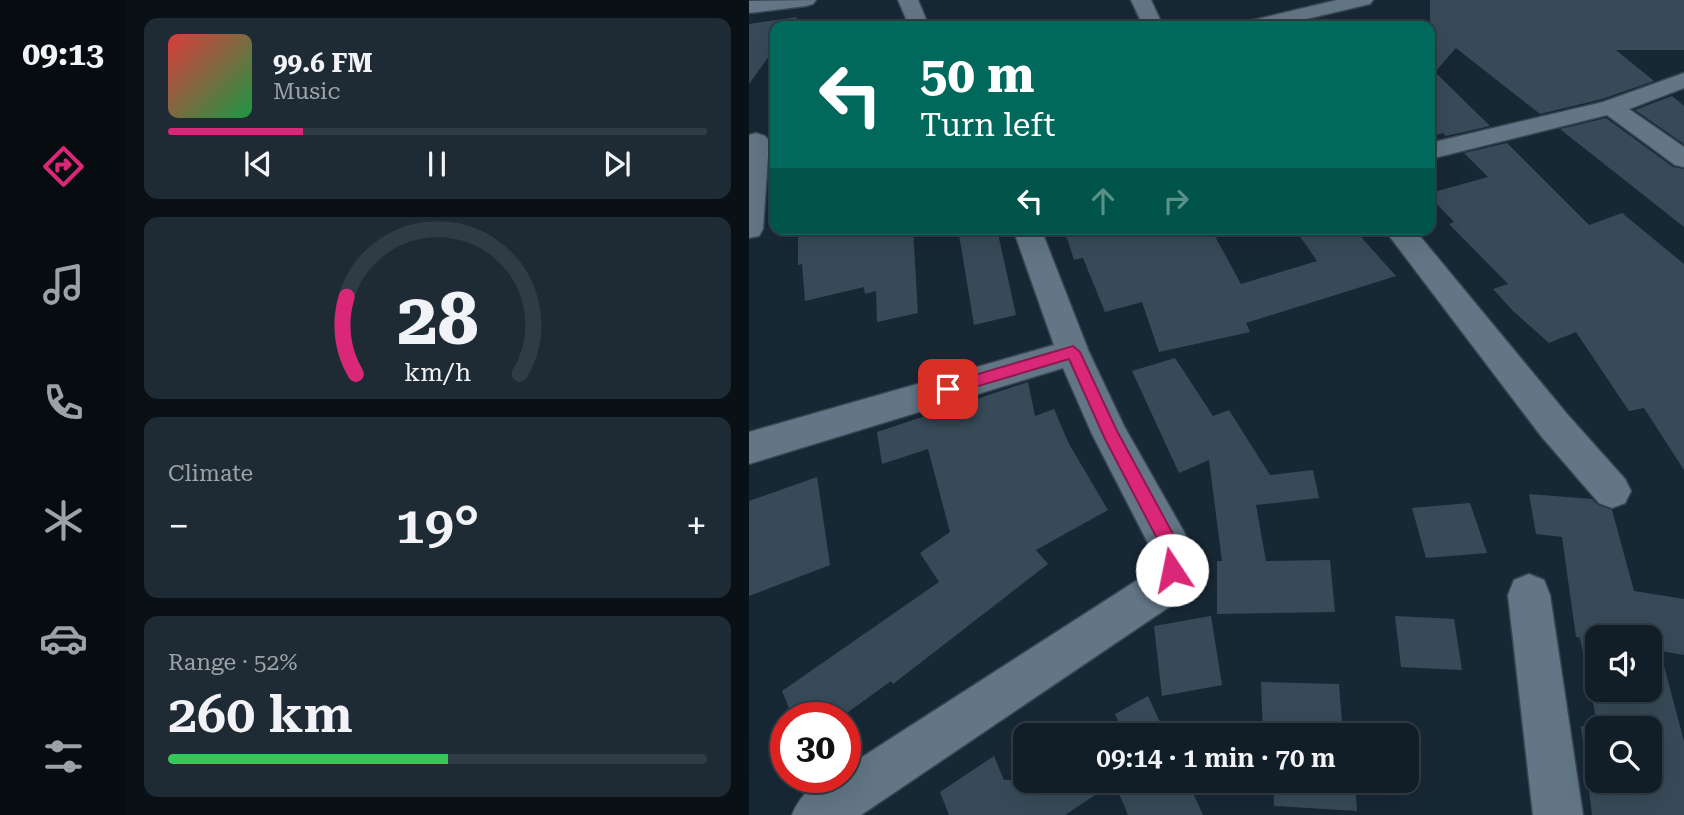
<!DOCTYPE html>
<html lang="en">
<head>
<meta charset="utf-8">
<style>
	:root { --surface:#111e28; --page:#1e2b34; --text:#f1f3f6; --muted:#9ca2a8; --line:#303c45; --accent:#db2777 }
	body { margin:0; font-family:"Roboto Serif",serif; background:var(--page); color:var(--text); height:100vh; display:flex; flex-direction:column; font-size:26px; white-space:nowrap }
	* { box-sizing:border-box; margin:0 }
	p { font-size:23px; color:var(--muted) }
	.icon { flex:none; width:38px; height:38px; fill:none; stroke:currentColor; stroke-width:2; stroke-linecap:round; stroke-linejoin:round }
	.map { position:relative; flex:1; overflow:hidden }
	.details { display:flex; flex-direction:column; gap:18px; padding:18px; background:#091016; width:623px }
	.details>* { flex:none }
	.hud { position:absolute; left:21px; top:21px; width:665px; height:214px; border-radius:14px; box-shadow:0 7px 28px #0002,0 0 0 2px var(--line); background:#00695c; color:#fff; overflow:hidden }
	.controls { position:absolute; left:836px; top:625px; display:grid; gap:14px }
	.controls a { display:grid; place-items:center; width:77px; height:77px; border-radius:14px; background:var(--surface); box-shadow:0 7px 28px #0002,0 0 0 2px var(--line); font-size:35px }
	.speed { position:absolute; left:21px; top:702px; display:flex; gap:14px; font-size:35px; font-weight:700; text-align:center }
	.speed>* { display:grid; place-content:center; width:91px; height:91px; border-radius:50%; background:var(--surface); box-shadow:0 7px 28px #0002,0 0 0 2px var(--line); line-height:1 }
	.speed .limit { border:10px solid #d22; background:#fff; color:#111 }
	.pin { position:absolute; display:grid; place-items:center; width:60px; height:60px; color:#fff; margin:-30px; border-radius:14px; box-shadow:0 4px 10px #0006 }
	.me { position:absolute; width:77px; margin:-38px; rotate:349deg; stroke-linejoin:round; filter:drop-shadow(0 0 5px #0008) }
	.turn { display:flex; align-items:center; gap:24px; height:147px; padding:0 35px; font-size:32px }
	.turn .icon { width:91px; height:91px; stroke-width:2.5 }
	.turn b { display:block; font-size:49px; line-height:60px }
	.lanes { display:flex; align-items:center; height:66px; padding:0 35px; background:#0003; justify-content:center; gap:35px; direction:ltr }
	.lanes .off { opacity:.35 }
	.big { font-size:52px; font-weight:600; line-height:1.1 }
	.details .widget { flex:1; display:flex; flex-direction:column; justify-content:center; gap:10px; min-width:0; padding:0 24px; border-radius:14px; background:var(--page) }
	.details .dial { align-items:center; gap:0 }
	.dial svg { height:182px; overflow:visible; fill:none; stroke:var(--line); stroke-width:7; stroke-linecap:round; text-anchor:middle }
	.dial text { fill:var(--text); stroke:none }
	.song { display:flex; align-items:center; gap:21px }
	.cover { width:84px; height:84px; border-radius:10px; background:linear-gradient(135deg,hsl(0 70% 55%),hsl(140 70% 35%)) }
	.played { height:7px; border-radius:4px; background:linear-gradient(90deg,var(--accent) 25%,var(--line) 25%) }
	.keys { display:flex; justify-content:space-around; direction:ltr }
	.heat { display:flex; justify-content:space-between; align-items:center; font-size:38px; direction:ltr }
	.charge { height:10px; border-radius:5px; background:linear-gradient(90deg,#34c759 52%,var(--line) 0) }
	.trip { position:absolute; left:264px; top:723px; width:406px; height:70px; border-radius:14px; background:var(--surface); box-shadow:0 7px 28px #0002,0 0 0 2px var(--line); font-weight:600; line-height:70px; text-align:center }
	main { display:flex; flex:1; min-height:0 }
	.tab-bar { display:flex; flex-direction:column; width:126px; justify-content:space-around; align-items:center; background:#070c10; color:var(--muted) }
	.tab-bar .icon { width:49px; height:49px }
	.tab-bar .active { color:var(--accent) }
	.tab-bar b { font-size:32px; color:var(--text) }
	.map>svg:first-child { display:block }
	.building { fill:#384a58; fill-rule:evenodd }
	.lines { fill:none; stroke-linecap:round; stroke-linejoin:round }
	.minor-casing { stroke:#384650; stroke-width:3 }
	.minor { fill:#627685; fill-rule:evenodd }
	.route { fill:#db2777; stroke:#8e194d; stroke-width:2 }
</style>
</head>
<body>
<main>
<nav class="tab-bar">
<b>09:13</b>
<svg class="icon active" aria-label="directions" viewBox="0 0 24 24"><path d="M12 3l9 9-9 9-9-9zM9 14v-3h6M13 9l2 2-2 2"/></svg>
<svg class="icon" aria-label="music" viewBox="0 0 24 24"><path d="M9 18V5l10-2v13"/><circle cx="6" cy="18" r="3"/><circle cx="16" cy="16" r="3"/></svg>
<svg class="icon" aria-label="phone" viewBox="0 0 24 24"><path d="M5 4h4l2 5-3 2q2 4 5 5l2-3 5 2v4C11 20 4 13 5 4z"/></svg>
<svg class="icon" aria-label="climate" viewBox="0 0 24 24"><path d="M12 3v18M4 7l16 10M4 17L20 7"/></svg>
<svg class="icon" aria-label="car" viewBox="0 0 24 24"><path d="M5 17H2v-5l4-1 3-4h7l3 4 3 1v5h-3M9 17h6M6 11h13"/><circle cx="7" cy="17" r="2"/><circle cx="17" cy="17" r="2"/></svg>
<svg class="icon" aria-label="filters" viewBox="0 0 24 24"><path d="M4 7h16M4 17h16"/><circle cx="9" cy="7" r="2"/><circle cx="15" cy="17" r="2"/></svg>
</nav>
<section class="details">
<div class="widget">
<div class="song"><i class="cover"></i><div><b>99.6 FM</b><p>Music</p></div></div>
<div class="played"></div>
<div class="keys"><svg class="icon" aria-label="previous" viewBox="0 0 24 24"><path d="M18 5L8 12l10 7zM5 5v14"/></svg><svg class="icon" aria-label="pause" viewBox="0 0 24 24"><path d="M8 5v14M16 5v14"/></svg><svg class="icon" aria-label="next" viewBox="0 0 24 24"><path d="M6 5l10 7-10 7zM19 5v14"/></svg></div>
</div>
<div class="widget dial"><svg viewBox="0 0 100 80">
<path d="M14 69A42 42 0 1 1 86 69"/>
<path d="M14 69A42 42 0 0 1 10 35" stroke="#db2777"/>
<text x="50" y="56" font-size="32" font-weight="700">28</text>
<text x="50" y="72" font-size="11">km/h</text>
</svg></div>
<div class="widget"><p>Climate</p>
<div class="heat"><a>−</a><b class="big">19°</b><a>+</a></div>
</div>
<div class="widget"><p>Range · 52%</p><b class="big">260 km</b><div class="charge"></div></div>
</section>
<div class="map">
<svg width="935" height="815" viewBox="0 0 935 815">
	<rect width="100%" height="100%" fill="#172835"/>
	<g class="building">
		<polygon points="681,0 935,0 935,50 867,50 905,81 853,99 791,114 707,48 686,72 741,126 697,136 694,133 681,137"/>
		<polygon points="48,17 42,26 26,26 26,48 0,84 0,24"/>
		<polygon points="923,96 935,106 935,144 886,110"/>
		<polygon points="857,118 924,167 935,169 935,227 811,129"/>
		<polygon points="758,143 840,225 873,213 935,264 935,470 895,408 880,411 827,332 800,343 764,311 744,289 759,284 700,224 705,222 681,197 681,193 739,177 715,153"/>
		<polygon points="49,229 164,229 169,313 128,322 127,291 116,294 115,287 56,301 53,264 49,265"/>
		<polygon points="209,229 248,229 267,315 225,325"/>
		<polygon points="315,229 462,229 492,284 568,261 546,229 605,229 647,276 497,323 501,332 410,352 393,302 356,312 334,258 325,260"/>
		<polygon points="426,358 464,416 480,410 521,475 564,470 570,498 507,505 517,561 581,560 586,612 468,614 468,561 473,561 460,460 430,473 383,371"/>
		<polygon points="279,382 286,416 305,409 320,444 359,510 287,550 299,564 144,684 142,681 91,718 44,718 33,691 190,582 171,553 201,532 179,449 133,464 128,432"/>
		<polygon points="68,477 81,565 0,596 0,501"/>
		<path d="M 780,494 L 843,499 L 849,505 L 863,510 L 885,591 L 935,599 L 935,655 L 911,651 L 935,741 L 935,815 L 843,815 L 832,726 L 849,729 L 849,780 L 901,780 L 901,728 L 849,728 L 831,638 L 827,637 L 813,537 L 787,534 ZM 849,637 L 901,637 L 901,690 L 849,690 Z"/>
		<polygon points="721,503 738,553 677,558 663,508"/>
		<polygon points="462,616 473,685 413,696 405,626"/>
		<polygon points="646,616 705,619 713,670 652,667"/>
		<polygon points="512,682 590,684 593,722 602,722 603,735 514,735"/>
		<polygon points="399,696 417,735 375,735 366,714"/>
		<polygon points="245,756 255,780 369,780 316,815 200,815 191,792"/>
		<polygon points="386,780 438,780 454,815 379,815 369,791"/>
		<polygon points="525,780 606,780 608,811 525,806"/>
	</g>
	<g class="lines">
		<g class="minor-casing">
			<g id="minor">
				<polygon points="67,0 64,4 57,6 0,13 0,1"/>
				<polygon points="149,0 169,0 180,26 160,26"/>
				<polygon points="382,0 402,0 414,26 394,26"/>
				<polygon points="588,0 624,0 621,4 528,26 493,26 496,22"/>
				<polygon points="935,73 935,88 880,109 935,147 935,167 926,165 858,115 681,159 681,143 854,102"/>
				<polygon points="7,133 16,136 20,141 14,229 10,236 0,238 0,135"/>
				<path d="M 264,229 L 292,229 L 340,352 L 375,426 L 435,532 C 450,564 442,578 423,605 L 112,815 L 43,815 C 52,792 71,777 96,777 L 96,768 L 393,577 L 402,565 L 401,547 L 343,434 L 314,368 L 0,464 L 0,432 L 305,345 Z"/>
				<polygon points="635,229 665,229 818,414 876,479 882,491 876,503 863,508 850,503 792,436"/>
				<polygon points="780,574 795,580 801,595 834,815 784,815 759,595 765,580"/>
			</g>
		</g>
		<use href="#minor" class="minor"/>
	</g>
	<polygon class="route" points="324,346 331,352 368,431 430,545 432,570 429,577 423,579 416,577 412,546 356,439 320,359 199,395 192,389 199,383"/>
</svg>
<div class="controls">
<a><svg class="icon" aria-label="sound" viewBox="0 0 24 24"><path d="M4 9h4l5-4v14l-5-4H4zM17 9q2 3 0 6"/></svg></a>
<a><svg class="icon" aria-label="search" viewBox="0 0 24 24"><circle cx="10" cy="10" r="6"/><path d="M15 15l6 6"/></svg></a>
</div>
<div class="speed"><div class="limit">30</div></div>
<div class="pin" style="left:199px;top:389px;background:#d93025"><svg class="icon" aria-label="arrive" viewBox="0 0 24 24"><path d="M6 21V4h12l-3 4 3 4H6"/></svg></div>
<svg class="me" style="left:423px;top:570px" viewBox="-20 -20 40 40"><circle r="19" fill="#fff"/><path d="M0-13L10 11 0 6-10 11z" fill="#db2777"/></svg>
<div class="trip">09:14 · 1 min · 70 m</div>
<div class="hud">
<div class="turn"><svg class="icon" aria-label="left" viewBox="0 0 24 24"><path d="M17 20v-9H6M10 6l-5 5 5 5"/></svg><div><b>50 m</b>Turn left</div></div>
<div class="lanes"><svg class="icon" aria-label="left" viewBox="0 0 24 24"><path d="M17 20v-9H6M10 6l-5 5 5 5"/></svg><svg class="icon off" aria-label="ahead" viewBox="0 0 24 24"><path d="M12 20V5M6 11l6-6 6 6"/></svg><svg class="icon off" aria-label="right" viewBox="0 0 24 24"><path d="M7 20v-9h11M14 6l5 5-5 5"/></svg></div>
</div>
</div>
</main>
</body>
</html>
